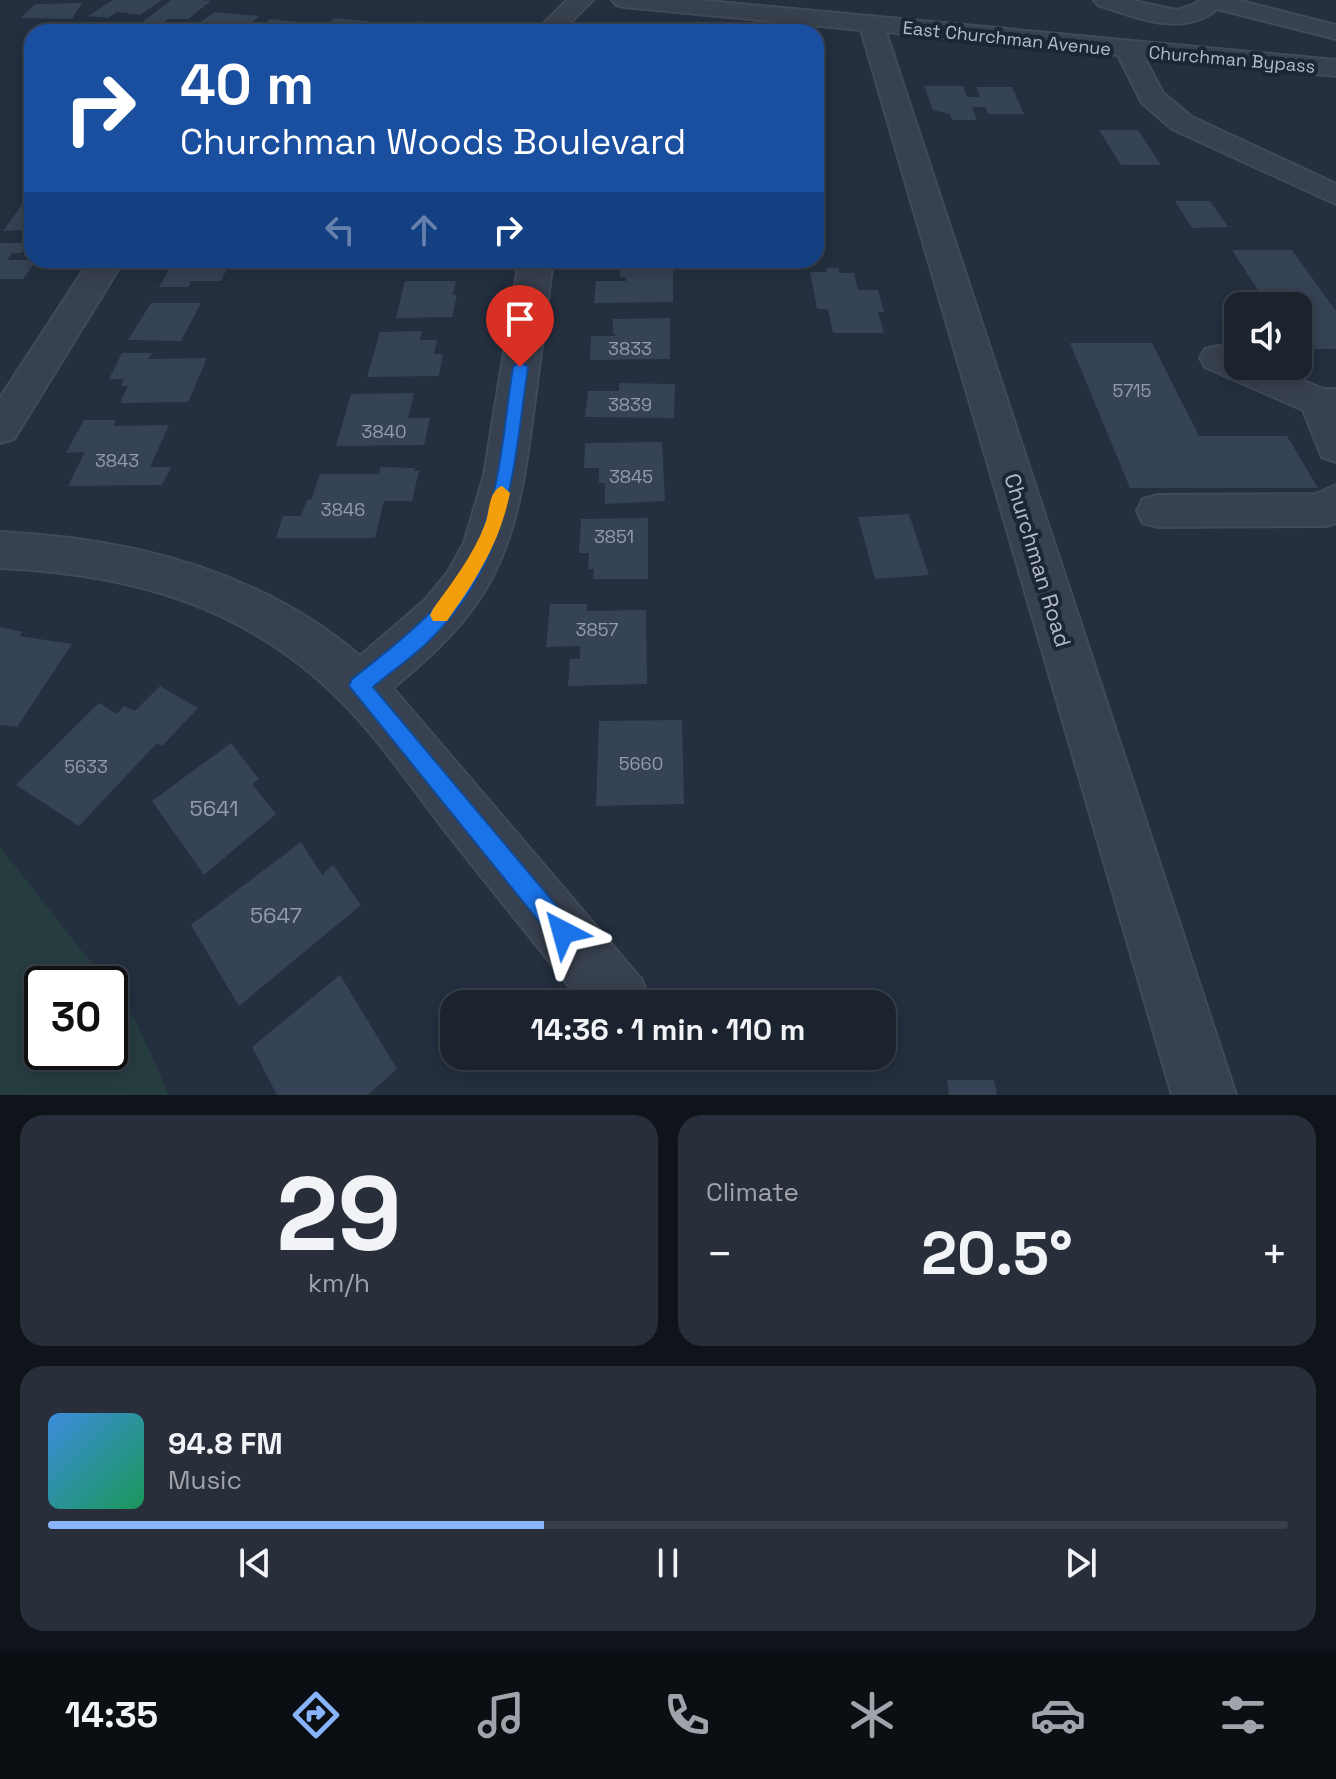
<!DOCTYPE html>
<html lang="en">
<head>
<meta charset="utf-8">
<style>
	:root { --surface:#1b232f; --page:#282f3b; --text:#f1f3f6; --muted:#a0a4aa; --line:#39404b; --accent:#88b4fb }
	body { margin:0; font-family:"Space Grotesk",sans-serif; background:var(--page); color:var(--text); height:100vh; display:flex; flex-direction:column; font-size:30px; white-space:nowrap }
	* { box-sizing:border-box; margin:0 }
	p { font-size:26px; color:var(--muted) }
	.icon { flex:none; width:44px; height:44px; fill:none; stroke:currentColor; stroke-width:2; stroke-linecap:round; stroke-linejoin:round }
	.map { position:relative; height:1095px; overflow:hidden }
	.sheet { display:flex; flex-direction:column; gap:20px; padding:20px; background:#0f131a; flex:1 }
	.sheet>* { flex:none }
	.guide { position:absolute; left:24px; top:24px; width:800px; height:244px; border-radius:24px; box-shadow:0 4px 20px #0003,0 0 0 2px var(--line); background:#1a4fa0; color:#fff; overflow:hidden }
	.tools { position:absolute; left:1224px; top:292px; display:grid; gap:16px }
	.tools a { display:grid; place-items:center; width:88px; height:88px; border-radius:16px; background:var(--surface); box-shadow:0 4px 20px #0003,0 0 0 2px var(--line); font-size:40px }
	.speed { position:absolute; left:24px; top:966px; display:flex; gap:16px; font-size:40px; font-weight:700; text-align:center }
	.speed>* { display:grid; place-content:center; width:104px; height:104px; border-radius:50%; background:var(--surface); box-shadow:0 4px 20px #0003,0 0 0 2px var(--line); line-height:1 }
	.speed .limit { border:4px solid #111; border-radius:12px; background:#fff; color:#111 }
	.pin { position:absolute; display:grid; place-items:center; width:68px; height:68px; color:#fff; margin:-82px -34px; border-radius:50% 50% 50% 0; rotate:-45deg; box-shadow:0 0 8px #0007 }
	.pin .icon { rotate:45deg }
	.me { position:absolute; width:88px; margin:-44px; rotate:321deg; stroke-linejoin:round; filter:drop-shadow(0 0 6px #0008) }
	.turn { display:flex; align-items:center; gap:28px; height:168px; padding:0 24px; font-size:36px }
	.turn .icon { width:104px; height:104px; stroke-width:2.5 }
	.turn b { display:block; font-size:56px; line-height:68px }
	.lanes { display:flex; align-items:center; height:76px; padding:0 24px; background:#0003; justify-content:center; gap:40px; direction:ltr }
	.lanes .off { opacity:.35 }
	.big { font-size:60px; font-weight:800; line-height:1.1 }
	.sheet .widget { flex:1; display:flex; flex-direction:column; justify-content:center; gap:12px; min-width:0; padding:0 28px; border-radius:24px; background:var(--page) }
	.sheet .dial { align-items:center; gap:0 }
	.dial b { font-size:104px; line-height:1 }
	.song { display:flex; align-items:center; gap:24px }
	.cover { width:96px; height:96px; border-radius:12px; background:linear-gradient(135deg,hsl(210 70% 55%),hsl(150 70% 35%)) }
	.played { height:8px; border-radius:4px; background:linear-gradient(90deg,var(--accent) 40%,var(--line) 40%) }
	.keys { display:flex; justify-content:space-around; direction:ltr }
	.heat { display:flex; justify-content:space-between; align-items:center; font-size:44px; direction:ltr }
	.sheet .tiles { flex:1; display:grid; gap:20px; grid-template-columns:1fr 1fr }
	.widget:last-child { grid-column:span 2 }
	.trip { position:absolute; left:440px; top:990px; width:456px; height:80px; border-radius:24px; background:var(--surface); box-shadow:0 4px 20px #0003,0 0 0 2px var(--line); font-weight:800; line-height:80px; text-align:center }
	.dock { display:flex; height:128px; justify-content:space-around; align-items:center; background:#0b0e13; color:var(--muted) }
	.dock .icon { width:56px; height:56px }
	.dock .on { color:var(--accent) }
	.dock b { font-size:36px; color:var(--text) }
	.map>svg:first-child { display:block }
	.green { fill:#263d40 }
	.building { fill:#364356 }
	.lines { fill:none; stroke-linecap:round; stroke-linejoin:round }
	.minor-casing { stroke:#414a58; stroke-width:4 }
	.minor { fill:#38414f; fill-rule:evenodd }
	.route { fill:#1a73e8; stroke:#114b97; stroke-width:2 }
	.slow { fill:#f59e0b }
	.labels { text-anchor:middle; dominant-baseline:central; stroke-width:8; stroke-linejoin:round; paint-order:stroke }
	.far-street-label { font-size:18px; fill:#b4bcca; stroke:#1d2634 }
	.number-label { font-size:18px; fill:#929cab }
	.street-label { font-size:22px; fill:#b4bcca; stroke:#1d2634 }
	.near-number-label { font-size:22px; fill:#929cab }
</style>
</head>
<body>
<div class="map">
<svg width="1336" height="1095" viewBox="0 0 1336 1095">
	<rect width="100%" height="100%" fill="#242f3f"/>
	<polygon class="green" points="0,847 108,984 42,984 42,1052 110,1052 110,987 135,1019 169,1095 0,1095"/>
	<g class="building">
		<polygon points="113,0 162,0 140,15 117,12 108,18 88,16"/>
		<polygon points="171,0 200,0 211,1 188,19 168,19 160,25 141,23"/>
		<polygon points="82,3 72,19 21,18 35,4"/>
		<polygon points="215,12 259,16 242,31 190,29"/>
		<polygon points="335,18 375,22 365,32 319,32"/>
		<polygon points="270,19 308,23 299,32 256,32"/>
		<polygon points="420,21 432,22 425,32 379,32 387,24 415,27"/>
		<polygon points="924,86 963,86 967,97 980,97 976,87 1012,87 1024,114 988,114 985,107 972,107 977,120 952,120 950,114 933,110"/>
		<polygon points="1099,130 1138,130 1161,165 1121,165"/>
		<polygon points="1175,201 1210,201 1228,227 1192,228"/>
		<polygon points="24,202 32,202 32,236 23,236 27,230 3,231"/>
		<polygon points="0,243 28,243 21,253 12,253 7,260 37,260 23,279 0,279"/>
		<polygon points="1232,250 1292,250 1336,311 1336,349 1298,349 1298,306 1268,306"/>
		<polygon points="185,260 231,260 221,281 191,281 188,287 159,287 171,266 182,266"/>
		<polygon points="411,260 465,260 464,265 409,265"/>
		<polygon points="620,265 673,265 673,302 594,303 596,281 626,281 626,277 620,277"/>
		<polygon points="826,268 838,268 839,273 854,273 858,290 878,290 884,312 878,312 884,333 833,333 828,309 817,309 810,272 827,272"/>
		<polygon points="405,281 456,281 453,295 457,295 452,317 396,318"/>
		<polygon points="151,303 201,303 181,341 128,340"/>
		<polygon points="670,318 670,359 590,360 591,336 617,336 613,333 613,319"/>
		<polygon points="422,331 420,340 437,340 434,354 443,354 439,376 367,377 380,332"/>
		<polygon points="1070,343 1152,343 1199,436 1287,436 1318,488 1130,488"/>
		<polygon points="122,353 152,353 148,359 207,358 188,402 120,403 128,386 121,386 124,379 109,379"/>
		<polygon points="619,383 675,384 674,418 585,417 588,391 619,391"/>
		<polygon points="414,393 408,418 430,418 424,445 336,446 351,394"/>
		<polygon points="84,420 116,420 113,426 169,425 150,467 171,467 162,485 68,486 85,452 66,453"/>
		<polygon points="662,442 665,501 605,504 605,483 599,483 599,468 584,468 585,443"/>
		<polygon points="380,467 415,468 414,471 419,471 412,501 384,501 375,538 276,538 283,516 301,516 307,500 311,500 320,474 379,474"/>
		<polygon points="909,514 929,575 875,579 858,517"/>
		<polygon points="648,518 648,579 593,579 594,569 588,569 589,553 579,553 581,519"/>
		<polygon points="550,604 587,604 587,611 646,610 647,684 568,686 570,659 580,659 580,646 546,647"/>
		<polygon points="0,627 23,632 19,636 72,644 17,727 0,725"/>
		<polygon points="160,686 198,708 162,746 157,743 79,826 16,785 99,703 117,714 124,706 135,711"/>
		<polygon points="682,720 684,804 596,806 599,721"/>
		<polygon points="231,743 259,779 252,784 276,814 204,875 152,801"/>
		<polygon points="301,842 322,875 333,865 361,905 239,1006 191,925"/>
		<polygon points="340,975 397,1069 368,1095 277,1095 252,1047"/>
		<polygon points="947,1080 994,1080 997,1095 949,1095"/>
	</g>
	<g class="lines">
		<g class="minor-casing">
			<g id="minor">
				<polygon points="567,0 593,0 561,32 535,32"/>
				<polygon points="612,0 698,0 1336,60 1336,76 1144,57 1163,93 1192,117 1336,184 1336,204 1172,129 1142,103 1118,55 886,32 1236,1095 1172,1095 861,30 624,7 616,5"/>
				<path d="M 1094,0 L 1130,0 L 1176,10 L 1193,5 L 1200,0 L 1237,0 L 1336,25 L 1336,39 L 1217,9 C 1183,38 1135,17 1098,5 Z"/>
				<polygon points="90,260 124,260 14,439 0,443 0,398"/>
				<path d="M 519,260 L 553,260 C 547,306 541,352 535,399 C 526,469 519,541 478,601 C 455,635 424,662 393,688 L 642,980 L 650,1004 L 583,1004 C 537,945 489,887 443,828 C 410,785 379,739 341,701 C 246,605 131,574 0,568 L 0,532 C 130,538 259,570 360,656 L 425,600 L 448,572 L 464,543 L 484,475 Z"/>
				<polygon points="1218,346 1238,352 1238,366 1270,366 1323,389 1336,389 1336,462 1322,457 1303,410 1205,367 1200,358 1205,349"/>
				<polygon points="1336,485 1336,523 1326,526 1158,527 1143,523 1137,511 1143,499 1158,495 1316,494"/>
			</g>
		</g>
		<use href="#minor" class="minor"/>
	</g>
	<path class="route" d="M 520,362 L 528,367 C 513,472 511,560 430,640 C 413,657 392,671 373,687 L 571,923 L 575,932 L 571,940 L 563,944 L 554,940 L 349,686 L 352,679 C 400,641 455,601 479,541 C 501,487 504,424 513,367 Z"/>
	<path class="slow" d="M 502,486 L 510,493 C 499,545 477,578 447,621 L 433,621 L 430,615 L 433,609 C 453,581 473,556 485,524 C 490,512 488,491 502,486 Z"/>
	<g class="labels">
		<g class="far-street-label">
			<text transform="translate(1007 38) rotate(6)">East Churchman Avenue</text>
			<text transform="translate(1232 59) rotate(5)">Churchman Bypass</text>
		</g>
		<g class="number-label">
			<text x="630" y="348">3833</text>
			<text x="1132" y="390">5715</text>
			<text x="630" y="404">3839</text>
			<text x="384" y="431">3840</text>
			<text x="117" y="460">3843</text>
			<text x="631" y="476">3845</text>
			<text x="343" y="509">3846</text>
			<text x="614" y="536">3851</text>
			<text x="597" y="629">3857</text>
			<text x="641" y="763">5660</text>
			<text x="86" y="766">5633</text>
		</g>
		<g class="street-label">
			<text transform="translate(1038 560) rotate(73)">Churchman Road</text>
		</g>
		<g class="near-number-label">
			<text x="214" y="808">5641</text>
			<text x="276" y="915">5647</text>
		</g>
	</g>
</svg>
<div class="tools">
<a><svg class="icon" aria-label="sound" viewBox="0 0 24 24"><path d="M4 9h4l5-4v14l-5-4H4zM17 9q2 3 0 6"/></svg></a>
</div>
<div class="speed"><div class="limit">30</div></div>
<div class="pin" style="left:520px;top:367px;background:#d93025"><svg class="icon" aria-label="arrive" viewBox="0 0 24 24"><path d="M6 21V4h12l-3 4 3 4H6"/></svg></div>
<svg class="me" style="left:563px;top:932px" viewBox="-20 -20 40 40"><path d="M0-17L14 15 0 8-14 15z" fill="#1a73e8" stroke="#fff" stroke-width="4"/></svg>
<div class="trip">14:36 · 1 min · 110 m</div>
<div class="guide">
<div class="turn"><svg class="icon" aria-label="right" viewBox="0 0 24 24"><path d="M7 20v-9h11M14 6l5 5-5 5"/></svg><div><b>40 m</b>Churchman Woods Boulevard</div></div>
<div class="lanes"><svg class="icon off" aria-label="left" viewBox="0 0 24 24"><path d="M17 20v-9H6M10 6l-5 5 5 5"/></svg><svg class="icon off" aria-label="ahead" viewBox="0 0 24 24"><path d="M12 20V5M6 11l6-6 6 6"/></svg><svg class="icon" aria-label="right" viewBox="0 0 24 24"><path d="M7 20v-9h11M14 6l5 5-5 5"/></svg></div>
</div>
</div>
<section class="sheet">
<div class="tiles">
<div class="widget dial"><b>29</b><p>km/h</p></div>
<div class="widget"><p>Climate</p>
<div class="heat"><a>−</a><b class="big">20.5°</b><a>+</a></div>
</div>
<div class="widget">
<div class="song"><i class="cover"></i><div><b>94.8 FM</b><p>Music</p></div></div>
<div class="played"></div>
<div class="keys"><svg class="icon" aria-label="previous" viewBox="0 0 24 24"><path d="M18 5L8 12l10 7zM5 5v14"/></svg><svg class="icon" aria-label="pause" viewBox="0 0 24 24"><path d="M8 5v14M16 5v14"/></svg><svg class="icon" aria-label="next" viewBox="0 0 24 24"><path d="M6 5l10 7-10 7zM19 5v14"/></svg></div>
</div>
</div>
</section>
<nav class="dock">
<b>14:35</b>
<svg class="icon on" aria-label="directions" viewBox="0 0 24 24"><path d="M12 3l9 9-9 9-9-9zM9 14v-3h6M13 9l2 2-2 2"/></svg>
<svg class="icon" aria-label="music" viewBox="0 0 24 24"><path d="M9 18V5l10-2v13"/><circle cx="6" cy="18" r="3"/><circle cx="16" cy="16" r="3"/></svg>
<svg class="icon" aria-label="phone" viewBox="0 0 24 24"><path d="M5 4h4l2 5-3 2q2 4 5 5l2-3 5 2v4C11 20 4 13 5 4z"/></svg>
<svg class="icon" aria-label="climate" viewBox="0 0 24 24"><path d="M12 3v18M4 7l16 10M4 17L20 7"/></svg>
<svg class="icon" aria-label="car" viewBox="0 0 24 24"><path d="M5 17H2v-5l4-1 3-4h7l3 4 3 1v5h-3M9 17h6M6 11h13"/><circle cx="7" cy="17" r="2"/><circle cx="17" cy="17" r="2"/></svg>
<svg class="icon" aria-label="filters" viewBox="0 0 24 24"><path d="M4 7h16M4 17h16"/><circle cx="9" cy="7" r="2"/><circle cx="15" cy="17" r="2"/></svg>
</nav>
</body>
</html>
